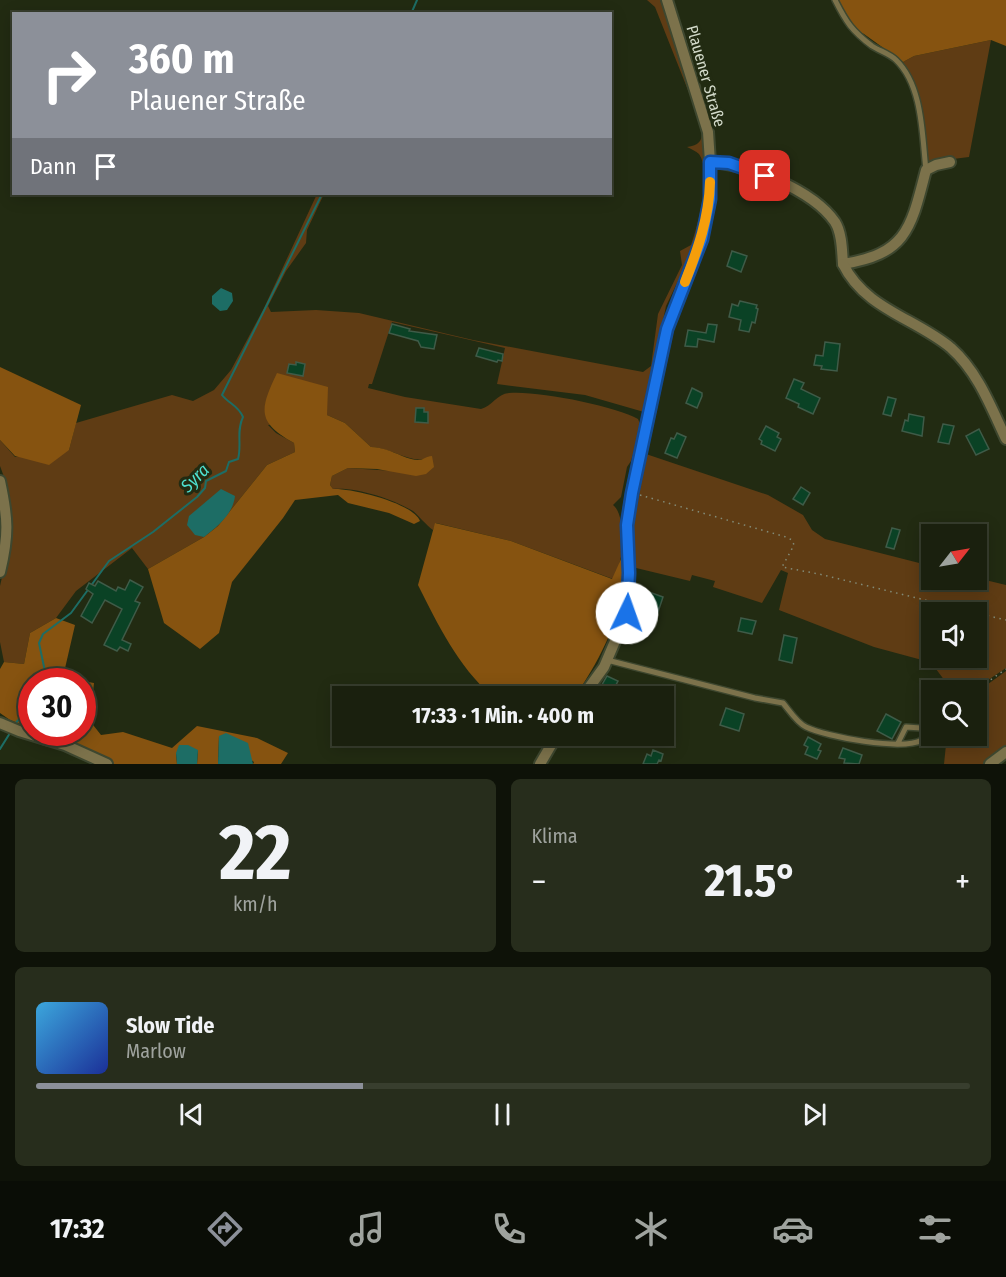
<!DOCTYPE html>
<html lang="de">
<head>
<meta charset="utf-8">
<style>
	:root { --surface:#1a200e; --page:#272d1c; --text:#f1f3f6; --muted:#9fa39e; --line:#383e2e; --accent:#8c9099 }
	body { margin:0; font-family:"Fira Sans Condensed",sans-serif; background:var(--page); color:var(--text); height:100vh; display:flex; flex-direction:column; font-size:22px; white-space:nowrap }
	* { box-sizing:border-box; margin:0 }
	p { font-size:20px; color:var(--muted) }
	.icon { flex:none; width:33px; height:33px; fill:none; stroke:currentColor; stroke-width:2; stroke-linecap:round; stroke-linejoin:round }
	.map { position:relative; height:764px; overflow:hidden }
	.panel { display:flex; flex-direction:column; gap:15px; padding:15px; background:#0e1208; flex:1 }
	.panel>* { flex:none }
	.banner { position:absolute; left:12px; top:12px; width:600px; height:183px; border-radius:0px; box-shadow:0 3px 15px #0003,0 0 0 2px var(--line); background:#8c9099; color:#fff; overflow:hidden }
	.needle { width:39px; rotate:59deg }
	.fabs { position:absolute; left:921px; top:524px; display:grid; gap:12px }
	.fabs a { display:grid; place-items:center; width:66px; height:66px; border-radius:0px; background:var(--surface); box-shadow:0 3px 15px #0003,0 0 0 2px var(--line); font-size:30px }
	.speed { position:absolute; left:18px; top:668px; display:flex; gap:12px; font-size:30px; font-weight:700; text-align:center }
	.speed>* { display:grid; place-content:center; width:78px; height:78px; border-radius:50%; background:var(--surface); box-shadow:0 3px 15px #0003,0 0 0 2px var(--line); line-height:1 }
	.speed .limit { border:9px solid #d22; background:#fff; color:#111 }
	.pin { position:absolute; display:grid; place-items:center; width:51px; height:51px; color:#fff; margin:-26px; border-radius:12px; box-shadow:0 3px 9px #0006 }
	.me { position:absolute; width:66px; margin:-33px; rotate:3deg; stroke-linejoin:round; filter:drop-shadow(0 0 4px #0008) }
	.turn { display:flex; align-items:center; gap:21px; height:126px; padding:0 18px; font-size:27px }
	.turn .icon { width:78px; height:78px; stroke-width:2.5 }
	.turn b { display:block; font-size:42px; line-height:51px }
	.then { display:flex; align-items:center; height:57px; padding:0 18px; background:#0003; gap:12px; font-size:22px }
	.big { font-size:45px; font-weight:700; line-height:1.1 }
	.panel .widget { flex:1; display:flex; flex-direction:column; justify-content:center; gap:9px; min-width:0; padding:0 21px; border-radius:9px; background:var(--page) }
	.panel .dial { align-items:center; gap:0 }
	.dial b { font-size:78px; line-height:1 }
	.song { display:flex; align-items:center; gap:18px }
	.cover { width:72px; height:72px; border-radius:9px; background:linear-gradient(135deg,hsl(200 70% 55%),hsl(230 70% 35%)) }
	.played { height:6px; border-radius:3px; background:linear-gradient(90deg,var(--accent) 35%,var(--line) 35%) }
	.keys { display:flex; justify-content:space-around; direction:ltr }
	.heat { display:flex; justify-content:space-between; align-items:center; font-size:33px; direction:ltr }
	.panel .tiles { flex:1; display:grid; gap:15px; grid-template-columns:1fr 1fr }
	.widget:last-child { grid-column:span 2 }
	.trip { position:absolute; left:332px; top:686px; width:342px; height:60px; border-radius:0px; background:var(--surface); box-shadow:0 3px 15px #0003,0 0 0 2px var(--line); font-weight:700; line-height:60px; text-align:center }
	.menu { display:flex; height:96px; justify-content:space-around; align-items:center; background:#0a0d06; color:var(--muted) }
	.menu .icon { width:42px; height:42px }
	.menu .on { color:var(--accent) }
	.menu b { font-size:27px; color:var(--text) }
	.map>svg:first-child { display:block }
	.green { fill:#5f3c14 }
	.forest { fill:#865310 }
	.water { fill:#1d6d65 }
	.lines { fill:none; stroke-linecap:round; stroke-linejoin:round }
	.stream { stroke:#1d6d65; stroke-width:2 }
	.building { fill:#0a4225; stroke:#3f5b48; stroke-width:1.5 }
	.service-casing { stroke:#3e472f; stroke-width:8 }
	.minor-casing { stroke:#3e472f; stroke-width:14 }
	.path { stroke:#838b77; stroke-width:1.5; stroke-dasharray:1.5 4.5; stroke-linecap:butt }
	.service { stroke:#7c724b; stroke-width:5 }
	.minor { stroke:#7c724b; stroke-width:10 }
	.route-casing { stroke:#114b97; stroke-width:15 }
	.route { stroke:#1a73e8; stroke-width:10 }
	.slow { stroke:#f59e0b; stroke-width:10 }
	.labels { text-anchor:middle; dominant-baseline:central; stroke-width:6; stroke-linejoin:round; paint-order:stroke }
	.street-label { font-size:16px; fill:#d3daca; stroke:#222b12 }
	.water-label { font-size:18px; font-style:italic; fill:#4ee0d0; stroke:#222b12 }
</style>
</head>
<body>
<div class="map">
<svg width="1006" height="764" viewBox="0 0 1006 764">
	<rect width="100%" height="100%" fill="#222b12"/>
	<g class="green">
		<path d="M 647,0 L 660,0 L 703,124 L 706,175 L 700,222 L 689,258 L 666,306 L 644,412 L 585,395 L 497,384 L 505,348 L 392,322 L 372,384 L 369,384 L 368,388 L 405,397 L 481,409 C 492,406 497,394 509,393 C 535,390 616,406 638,419 L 641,426 L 631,461 L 627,467 L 621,497 L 613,505 C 624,513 624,548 620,561 C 619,567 615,574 613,579 L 511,541 L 436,523 L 433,530 C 426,525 418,515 413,511 C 392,499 357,487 333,489 L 330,485 L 332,476 L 348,468 L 394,471 L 424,459 C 408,462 391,448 371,447 L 345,423 L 327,415 L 268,425 L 276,433 L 294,443 L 295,452 L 267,465 L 218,526 L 204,537 L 148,569 L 132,548 L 76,591 L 56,618 L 30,633 L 24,664 L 4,662 L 0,642 L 0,586 L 12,533 L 7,485 L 0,466 L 0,440 L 15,457 L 69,450 L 76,423 L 172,395 L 193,401 L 214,390 L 231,370 L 264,308 L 317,194 L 324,194 L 307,230 L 306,243 L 286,271 L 268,306 L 271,312 L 316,310 L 359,313 L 473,340 L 643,372 L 651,366 L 658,314 L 682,265 L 680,251 L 691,245 C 698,226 712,172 699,154 C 696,151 691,149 687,147 C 703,145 703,137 701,123 L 655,7 Z"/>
		<polygon points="991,40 969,157 953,159 928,166 919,97 903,62 914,56"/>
		<polygon points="643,453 768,495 803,515 812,530 825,539 931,566 932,579 977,578 1006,585 1006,668 973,690 948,690 945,681 936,669 939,657 976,657 976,612 949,612 949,608 930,603 921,638 927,643 922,660 874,647 779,610 788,573 781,570 762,603 713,587 715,581 692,575 690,581 632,567 630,526"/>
		<polygon points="1006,671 1006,749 986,764 944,764 947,735 976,735 977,692"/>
	</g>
	<g class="forest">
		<polygon points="835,0 1006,0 1006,46 991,40 914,56 903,62 864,34 848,26"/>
		<polygon points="0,367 81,405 69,450 49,465 15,456 0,440"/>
		<path d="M 277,373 L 328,387 L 327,415 L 345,423 L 371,447 C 392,448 402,459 418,460 C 424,460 426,456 432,456 L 434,467 L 426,474 L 416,476 L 377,469 L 348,468 L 332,476 L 330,485 L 333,489 C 352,488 413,503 420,521 L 414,524 L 389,513 L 348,503 L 338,495 L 295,500 L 283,518 L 232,582 L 219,633 L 200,649 L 164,623 L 148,569 L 204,537 L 218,526 L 267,465 L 295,452 L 294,443 C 256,422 260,409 277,373 Z"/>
		<path d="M 435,523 L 511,541 L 612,579 L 621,559 C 635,596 597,666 575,696 L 492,696 C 458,666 438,625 418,585 Z"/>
		<polygon points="56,618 75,625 63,677 82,681 32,681 31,728 10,720 0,713 0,669 4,662 24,664 30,633"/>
		<polygon points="83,681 94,683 90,721 101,735 123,732 172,748 197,726 257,738 288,753 281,764 253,764 254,762 219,736 218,764 197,764 198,750 176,753 177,764 112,764 41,732 82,732"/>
	</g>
	<g class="water">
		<polygon points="221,288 232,293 233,301 227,310 220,311 212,304 212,296"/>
		<path d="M 221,489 L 235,496 C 233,514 218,526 204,537 L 195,535 L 187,525 L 189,516 Z"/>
		<polygon points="226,733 248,743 253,764 218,764 219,736"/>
		<polygon points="179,745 188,745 198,750 197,764 177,764 176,753"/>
	</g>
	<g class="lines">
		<g class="stream">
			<polyline points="411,14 417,0"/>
			<path d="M 47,681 L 39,643 L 43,634 L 71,613 L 109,561 L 153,532 L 197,497 L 205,488 L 206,481 L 226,471 L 229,462 L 238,459 C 242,445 236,431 243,417 C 238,405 229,404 222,395 L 322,194"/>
			<polyline points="14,725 32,704"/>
			<polyline points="0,749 10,733"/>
		</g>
	</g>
	<g class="building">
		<polygon points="732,251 747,256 741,272 727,266"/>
		<polygon points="740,301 757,305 756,308 758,309 755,323 752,322 749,332 739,330 741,320 729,317 732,304 738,306"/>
		<polygon points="392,324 410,329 409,331 437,335 434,349 421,347 418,341 389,333"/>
		<polygon points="708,324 717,325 714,342 698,339 697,347 685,346 688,330 706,333"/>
		<polygon points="825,342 840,344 837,371 821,369 822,366 814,365 816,355 823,356"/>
		<polygon points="479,348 503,354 502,361 498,360 497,362 476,356"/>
		<polygon points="296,362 305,364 303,376 287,373 289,364 296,365"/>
		<polygon points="794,379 804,383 801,389 820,398 813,414 798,407 799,404 786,398"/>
		<polygon points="692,388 702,393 702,396 697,408 686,403"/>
		<polygon points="888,397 896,399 891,416 883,414"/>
		<polygon points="416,408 424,408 424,412 428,412 428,423 415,422"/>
		<polygon points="909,414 924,417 922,436 902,431 905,420 908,421"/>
		<polygon points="943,424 954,426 949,444 938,442"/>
		<polygon points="766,426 779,433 777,437 781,439 775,451 761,444 762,441 759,439"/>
		<polygon points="979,429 989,449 976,455 966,436"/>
		<polygon points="677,433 686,437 677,458 665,453 671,438 674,439"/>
		<polygon points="801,487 810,493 803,505 793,499"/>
		<polygon points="892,528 900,530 894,549 886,547"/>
		<polygon points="130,580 143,587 135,601 140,603 122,640 131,644 128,651 120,647 117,651 104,645 122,609 105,600 92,623 81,616 93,594 86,589 89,583 95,586 98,581 116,591 118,587 125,590"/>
		<polygon points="649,592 663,597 654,624 642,620"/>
		<polygon points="741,618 756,621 752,634 738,631"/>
		<polygon points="784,635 797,638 792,663 779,660"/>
		<polygon points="607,676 618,681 610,696 599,690"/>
		<polygon points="726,708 744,714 739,731 720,725"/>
		<polygon points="886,714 901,722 892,739 877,731"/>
		<polygon points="808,737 821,744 818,750 821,751 817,759 805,754 808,747 804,745"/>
		<polygon points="843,748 862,755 859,764 844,763 845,759 839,758"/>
		<polygon points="653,750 663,754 661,761 659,760 657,764 643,764 647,754 651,756"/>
	</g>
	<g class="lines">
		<g class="service-casing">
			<g id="service">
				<path d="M 835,0 C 846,22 852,31 872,46 C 880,51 890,54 896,60 C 923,86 922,136 926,170"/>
				<path d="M 607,660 L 755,698 L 783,703 C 789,710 797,723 806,727 C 827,737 902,751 922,740 L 924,733 L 921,728 L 906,727 L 898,743"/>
			</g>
		</g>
		<g class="minor-casing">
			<g id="minor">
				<path d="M 710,162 C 748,164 813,190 835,222 C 842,233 842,251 843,264 C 907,254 911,228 926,170 L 936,165 L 950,162"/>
				<path d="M 843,264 C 865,309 915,318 951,348 C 978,372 991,407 1006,439"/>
				<path d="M 0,481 C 8,518 9,535 0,572"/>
				<polyline points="583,696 604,667 627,613 629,573 627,525 632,493 667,329 702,239 710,199 710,162 708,132 667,0"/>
				<polyline points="0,723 19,731 65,745 107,764"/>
				<polyline points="540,764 557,735"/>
				<polyline points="990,764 1006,752"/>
			</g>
		</g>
		<g class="path">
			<polyline points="640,495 786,537 792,540 794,545 782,567 819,574 974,612"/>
			<polyline points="976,613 1006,620"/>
			<polyline points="976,690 1006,669"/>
		</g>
		<use href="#service" class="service"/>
		<use href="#minor" class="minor"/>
	</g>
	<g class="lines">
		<g class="route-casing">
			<polyline id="route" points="627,613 629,573 627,525 632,493 667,329 702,239 710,199 710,162 729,163 765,176"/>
		</g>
		<use href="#route" class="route"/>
		<path class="slow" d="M 685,282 C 698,249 709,218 710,182"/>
	</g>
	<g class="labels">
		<g class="street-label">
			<text transform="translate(706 76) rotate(74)">Plauener Straße</text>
		</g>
		<g class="water-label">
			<text transform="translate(195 478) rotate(-45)">Syra</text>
		</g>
	</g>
</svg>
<div class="fabs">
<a><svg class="needle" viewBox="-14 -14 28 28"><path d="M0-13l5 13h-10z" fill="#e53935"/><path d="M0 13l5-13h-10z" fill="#9fa39e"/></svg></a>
<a><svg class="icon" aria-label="sound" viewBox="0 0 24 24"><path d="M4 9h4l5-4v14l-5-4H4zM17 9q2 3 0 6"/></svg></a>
<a><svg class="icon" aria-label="search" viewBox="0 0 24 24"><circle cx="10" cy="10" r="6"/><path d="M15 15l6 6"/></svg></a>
</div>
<div class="speed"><div class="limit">30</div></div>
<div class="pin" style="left:765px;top:176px;background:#d93025"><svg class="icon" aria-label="arrive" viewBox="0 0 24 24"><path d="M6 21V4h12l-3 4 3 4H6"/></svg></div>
<svg class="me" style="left:627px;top:613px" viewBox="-20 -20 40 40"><circle r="19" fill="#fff"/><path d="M0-13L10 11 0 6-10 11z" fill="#1a73e8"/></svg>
<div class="trip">17:33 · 1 Min. · 400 m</div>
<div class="banner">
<div class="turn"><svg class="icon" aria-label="right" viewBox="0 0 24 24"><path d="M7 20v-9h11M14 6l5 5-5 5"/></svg><div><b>360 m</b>Plauener Straße</div></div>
<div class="then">Dann<svg class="icon" aria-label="arrive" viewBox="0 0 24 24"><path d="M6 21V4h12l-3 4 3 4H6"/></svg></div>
</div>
</div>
<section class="panel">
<div class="tiles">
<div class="widget dial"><b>22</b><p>km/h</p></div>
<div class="widget"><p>Klima</p>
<div class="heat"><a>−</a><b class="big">21.5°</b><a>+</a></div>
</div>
<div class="widget">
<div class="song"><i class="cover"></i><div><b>Slow Tide</b><p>Marlow</p></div></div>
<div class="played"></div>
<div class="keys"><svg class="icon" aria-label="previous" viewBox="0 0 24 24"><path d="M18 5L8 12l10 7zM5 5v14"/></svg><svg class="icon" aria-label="pause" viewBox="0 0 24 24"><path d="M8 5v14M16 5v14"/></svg><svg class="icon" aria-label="next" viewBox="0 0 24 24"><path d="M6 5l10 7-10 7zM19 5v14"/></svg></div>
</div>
</div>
</section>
<nav class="menu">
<b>17:32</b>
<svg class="icon on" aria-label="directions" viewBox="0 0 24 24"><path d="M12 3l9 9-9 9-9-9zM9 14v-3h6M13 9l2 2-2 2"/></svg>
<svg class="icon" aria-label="music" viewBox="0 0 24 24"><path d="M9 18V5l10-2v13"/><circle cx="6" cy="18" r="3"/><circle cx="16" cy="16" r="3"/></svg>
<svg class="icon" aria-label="phone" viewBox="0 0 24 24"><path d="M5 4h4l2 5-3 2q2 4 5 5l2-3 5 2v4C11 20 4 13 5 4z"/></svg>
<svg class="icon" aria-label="climate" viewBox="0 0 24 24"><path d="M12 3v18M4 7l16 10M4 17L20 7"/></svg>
<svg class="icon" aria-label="car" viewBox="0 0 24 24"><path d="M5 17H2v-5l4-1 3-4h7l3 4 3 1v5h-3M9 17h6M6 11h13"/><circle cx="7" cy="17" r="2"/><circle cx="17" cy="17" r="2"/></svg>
<svg class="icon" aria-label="filters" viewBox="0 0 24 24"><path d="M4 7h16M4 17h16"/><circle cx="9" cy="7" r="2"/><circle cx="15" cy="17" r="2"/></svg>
</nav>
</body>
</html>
